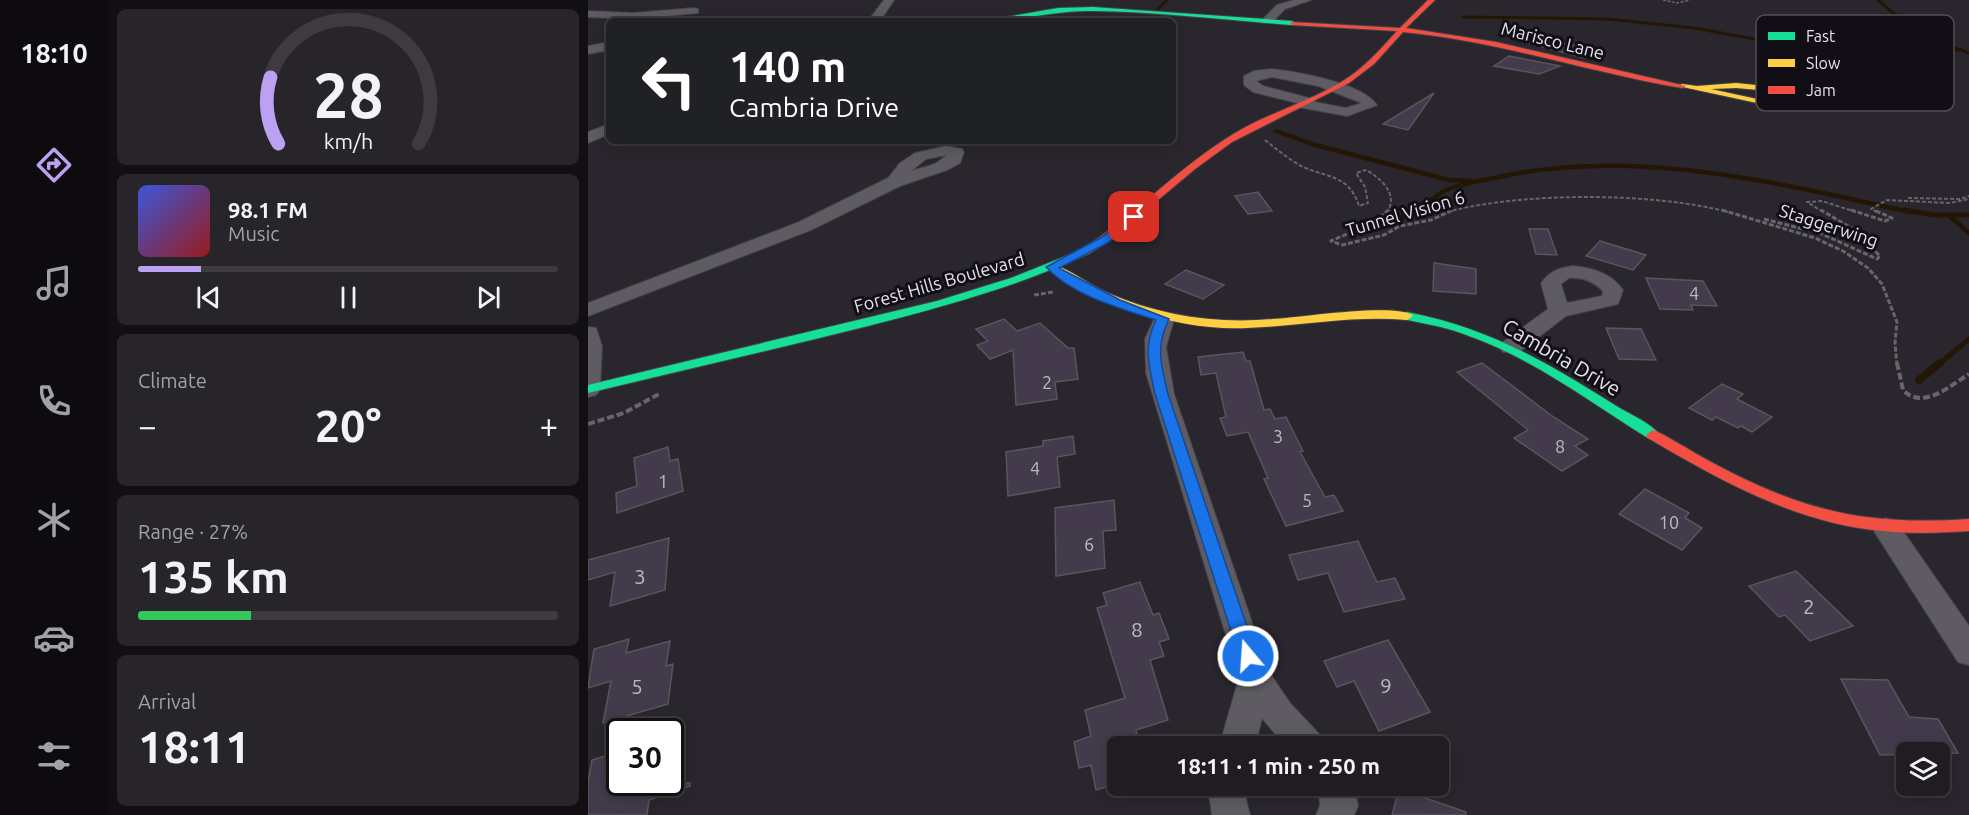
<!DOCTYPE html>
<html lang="en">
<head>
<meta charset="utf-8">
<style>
	:root { --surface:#201c22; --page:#28252a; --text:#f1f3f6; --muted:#a2a1a5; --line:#3d3a40; --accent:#bca0f2 }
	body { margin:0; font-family:Ubuntu,sans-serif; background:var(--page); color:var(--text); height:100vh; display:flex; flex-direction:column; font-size:22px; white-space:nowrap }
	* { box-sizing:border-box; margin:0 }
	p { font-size:20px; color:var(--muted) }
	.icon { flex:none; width:33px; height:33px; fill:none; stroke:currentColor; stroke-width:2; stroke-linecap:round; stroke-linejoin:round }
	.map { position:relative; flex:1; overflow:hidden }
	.sheet { display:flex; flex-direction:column; gap:9px; padding:9px; background:#120f13; width:480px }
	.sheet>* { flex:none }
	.hud { position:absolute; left:18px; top:18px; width:570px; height:126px; border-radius:9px; box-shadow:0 3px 15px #0003,0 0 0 2px var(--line); background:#202124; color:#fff; overflow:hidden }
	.buttons { position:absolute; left:1308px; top:742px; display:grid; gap:12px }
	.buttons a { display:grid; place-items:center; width:54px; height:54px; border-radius:9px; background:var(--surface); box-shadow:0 3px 15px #0003,0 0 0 2px var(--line); font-size:30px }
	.speed { position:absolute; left:18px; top:718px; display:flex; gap:12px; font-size:30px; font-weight:700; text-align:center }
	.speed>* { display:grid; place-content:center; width:78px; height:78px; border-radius:50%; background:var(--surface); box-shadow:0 3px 15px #0003,0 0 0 2px var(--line); line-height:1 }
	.speed .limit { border:3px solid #111; border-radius:9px; background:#fff; color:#111 }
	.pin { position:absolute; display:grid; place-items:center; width:51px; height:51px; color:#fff; margin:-26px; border-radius:12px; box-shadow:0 3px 9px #0006 }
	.me { position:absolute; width:66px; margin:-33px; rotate:342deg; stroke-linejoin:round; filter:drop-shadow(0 0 4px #0008) }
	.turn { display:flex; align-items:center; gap:21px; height:126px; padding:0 24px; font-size:27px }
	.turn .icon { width:78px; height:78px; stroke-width:2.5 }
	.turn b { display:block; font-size:42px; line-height:51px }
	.big { font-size:45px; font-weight:600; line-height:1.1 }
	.sheet .tile { flex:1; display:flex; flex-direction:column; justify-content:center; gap:9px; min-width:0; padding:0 21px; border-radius:9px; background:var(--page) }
	.sheet .dial { align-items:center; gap:0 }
	.dial svg { height:156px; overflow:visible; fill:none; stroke:var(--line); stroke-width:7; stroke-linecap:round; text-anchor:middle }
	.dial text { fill:var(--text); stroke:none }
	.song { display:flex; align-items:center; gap:18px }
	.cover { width:72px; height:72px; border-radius:9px; background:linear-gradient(135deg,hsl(230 70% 55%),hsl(0 70% 35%)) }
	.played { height:6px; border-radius:3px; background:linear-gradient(90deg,var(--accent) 15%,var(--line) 15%) }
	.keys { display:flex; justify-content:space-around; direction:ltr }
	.heat { display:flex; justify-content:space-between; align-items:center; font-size:33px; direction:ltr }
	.charge { height:9px; border-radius:4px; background:linear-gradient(90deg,#34c759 27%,var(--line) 0) }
	.trip { position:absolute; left:519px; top:736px; width:342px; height:60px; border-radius:9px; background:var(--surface); box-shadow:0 3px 15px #0003,0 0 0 2px var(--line); font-weight:600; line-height:60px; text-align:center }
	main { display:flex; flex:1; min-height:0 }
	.tabs { display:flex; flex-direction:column; width:108px; justify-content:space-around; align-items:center; background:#0d0b0e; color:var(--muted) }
	.tabs .icon { width:42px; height:42px }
	.tabs .current { color:var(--accent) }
	.tabs b { font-size:27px; color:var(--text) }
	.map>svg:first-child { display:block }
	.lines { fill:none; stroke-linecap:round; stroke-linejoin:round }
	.stream-far3 { stroke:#241604; stroke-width:3 }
	.stream-far2 { stroke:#241604; stroke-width:4.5 }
	.stream-far1 { stroke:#241604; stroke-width:5 }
	.stream { stroke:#241604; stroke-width:8 }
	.building { fill:#433b4c; stroke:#58555c; stroke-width:1.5 }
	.street-casing { stroke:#454249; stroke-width:2 }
	.fast-casing { stroke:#454249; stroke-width:2 }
	.slow-casing { stroke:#454249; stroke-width:2 }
	.jam-casing { stroke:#454249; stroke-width:2 }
	.path-far3 { stroke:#67656b; stroke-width:1.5; stroke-dasharray:3 1.5; stroke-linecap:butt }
	.path-far2 { stroke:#67656b; stroke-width:2; stroke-dasharray:4 2; stroke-linecap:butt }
	.path-far1 { stroke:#67656b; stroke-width:3; stroke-dasharray:5 2; stroke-linecap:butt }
	.path { stroke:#67656b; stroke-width:4; stroke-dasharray:7 3; stroke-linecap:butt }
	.street { fill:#5e5c62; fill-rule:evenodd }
	.fast { fill:#16e098; fill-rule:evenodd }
	.slow { fill:#ffcf43; fill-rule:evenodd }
	.jam { fill:#f24e42; fill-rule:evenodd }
	.route { fill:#1a73e8; stroke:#114b97; stroke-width:1.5 }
	.labels { text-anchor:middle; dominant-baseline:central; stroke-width:6; stroke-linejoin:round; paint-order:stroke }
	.far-street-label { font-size:18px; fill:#e5e1eb; stroke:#110e15 }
	.number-label { font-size:18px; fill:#bcb8c3 }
	.street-label { font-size:21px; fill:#e5e1eb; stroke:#110e15 }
	.near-number-label { font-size:21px; fill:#bcb8c3 }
	.key { fill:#110e15; stroke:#514d55; stroke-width:1.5 }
	.key-label { font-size:16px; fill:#e5e1eb }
</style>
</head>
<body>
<main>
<nav class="tabs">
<b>18:10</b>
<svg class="icon current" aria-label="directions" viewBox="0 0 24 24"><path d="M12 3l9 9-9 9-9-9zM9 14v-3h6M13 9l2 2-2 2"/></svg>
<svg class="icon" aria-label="music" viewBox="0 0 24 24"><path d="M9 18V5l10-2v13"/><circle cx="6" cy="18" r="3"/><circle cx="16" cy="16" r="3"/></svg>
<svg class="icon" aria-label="phone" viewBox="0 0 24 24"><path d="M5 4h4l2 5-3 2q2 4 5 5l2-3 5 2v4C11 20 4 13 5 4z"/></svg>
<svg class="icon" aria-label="climate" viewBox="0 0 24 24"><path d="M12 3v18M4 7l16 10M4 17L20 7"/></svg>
<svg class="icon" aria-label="car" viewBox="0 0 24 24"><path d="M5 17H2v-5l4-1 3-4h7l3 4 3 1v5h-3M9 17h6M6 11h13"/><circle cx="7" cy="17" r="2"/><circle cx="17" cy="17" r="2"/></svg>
<svg class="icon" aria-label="filters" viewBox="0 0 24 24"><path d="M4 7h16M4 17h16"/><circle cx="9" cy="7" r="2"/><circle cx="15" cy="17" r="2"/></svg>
</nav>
<section class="sheet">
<div class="tile dial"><svg viewBox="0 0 100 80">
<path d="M14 69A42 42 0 1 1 86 69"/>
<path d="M14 69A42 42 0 0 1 10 35" stroke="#bca0f2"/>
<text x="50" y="56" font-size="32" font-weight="700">28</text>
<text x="50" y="72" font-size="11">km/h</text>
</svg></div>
<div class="tile">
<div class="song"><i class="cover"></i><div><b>98.1 FM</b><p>Music</p></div></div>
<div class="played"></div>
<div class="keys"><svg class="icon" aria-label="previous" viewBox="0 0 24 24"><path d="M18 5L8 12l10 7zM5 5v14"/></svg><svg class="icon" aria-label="pause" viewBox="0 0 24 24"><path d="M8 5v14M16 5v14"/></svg><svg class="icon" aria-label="next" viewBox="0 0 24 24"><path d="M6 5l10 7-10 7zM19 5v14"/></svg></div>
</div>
<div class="tile"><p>Climate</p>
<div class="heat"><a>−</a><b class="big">20°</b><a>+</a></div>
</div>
<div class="tile"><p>Range · 27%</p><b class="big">135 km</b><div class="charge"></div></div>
<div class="tile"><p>Arrival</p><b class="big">18:11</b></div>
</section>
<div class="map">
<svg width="1381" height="815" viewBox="0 0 1381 815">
	<rect width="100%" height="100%" fill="#2a262e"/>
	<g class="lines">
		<g class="stream-far3">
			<polyline points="1290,0 1326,31 1381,53"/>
			<polyline points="570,9 579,0"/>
			<polyline points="875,17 1020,19 1106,28 1205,46 1372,50"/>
		</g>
		<g class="stream-far2">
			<polyline points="688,131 724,144 861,180 886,181"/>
			<path d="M 829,212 C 839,205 847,195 858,190 C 875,183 894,180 911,177 C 1048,147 1189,183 1322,212"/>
		</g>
		<g class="stream-far1">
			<polyline points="1316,210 1345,215 1381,215"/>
			<polyline points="1363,217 1381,233"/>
			<polyline points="789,227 832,210"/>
			<polyline points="1350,365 1381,339"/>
		</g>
		<polyline class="stream" points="1331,380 1352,363"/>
	</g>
	<g class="building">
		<polygon points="948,38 982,44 1011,53 996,58 940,43"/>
		<polygon points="921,56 967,65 972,66 951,74 906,66"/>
		<polygon points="846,93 820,130 795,124"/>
		<polygon points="670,192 684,211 660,214 647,196"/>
		<polygon points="941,229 960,229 969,255 948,254"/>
		<polygon points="1012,241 1058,255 1045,270 998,256"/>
		<polygon points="846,263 888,269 888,294 845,291"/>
		<polygon points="598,270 636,285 615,299 577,284"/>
		<polygon points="1058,278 1115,281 1129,306 1103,305 1105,310 1072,309"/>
		<polygon points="416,319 429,331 452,323 480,348 486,348 490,379 467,382 469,399 428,405 425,350 402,359 389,345 400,341 388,329"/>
		<polygon points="1018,328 1053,329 1068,360 1031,359"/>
		<polygon points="655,352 658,361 662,361 676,410 682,409 687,419 698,417 715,451 712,452 737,497 746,495 755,511 698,526 676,479 680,478 660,432 639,436 632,418 638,417 628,373 613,375 610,357"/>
		<polygon points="894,363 964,416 1000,439 987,446 1000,455 974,471 926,438 940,430 869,372"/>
		<polygon points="1134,384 1155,394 1149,399 1184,417 1164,432 1153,426 1150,428 1128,417 1124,420 1101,408"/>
		<polygon points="485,436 487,454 469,457 472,487 420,496 418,452 455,446 455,441"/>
		<polygon points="80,447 82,461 90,459 95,491 29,513 28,493 49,486 46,458"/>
		<polygon points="1057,489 1101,513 1097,518 1114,528 1094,550 1031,514"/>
		<polygon points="526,500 528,530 515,531 517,568 468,576 467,508"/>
		<polygon points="81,538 77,590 22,606 27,572 0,580 0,560"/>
		<polygon points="770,541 789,582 807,578 817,599 756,612 740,573 710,580 701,555"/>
		<polygon points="1208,571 1265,626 1222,641 1197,615 1191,617 1161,586"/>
		<polygon points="552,582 565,615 571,613 581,639 571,642 576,656 562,660 580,720 548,730 552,747 530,747 530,783 508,790 503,765 491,768 486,742 503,736 497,710 537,698 509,608 519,605 515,593"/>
		<polygon points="41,639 38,653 82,641 78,666 85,664 80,704 15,723 23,681 0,688 6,649"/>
		<polygon points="800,640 842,712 791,731 766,681 749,687 736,661"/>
		<polygon points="1253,679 1300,680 1321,717 1350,719 1370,753 1292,755"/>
		<polygon points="32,751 32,783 102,783 102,786 61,800 59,815 0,815 0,782 4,760"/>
		<polygon points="811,789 878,812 878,815 804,815"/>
	</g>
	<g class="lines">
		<g class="street-casing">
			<g id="street">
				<polygon points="296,0 306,0 292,21 280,21"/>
				<polygon points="706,0 723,0 697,9 683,23 675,23 675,19 689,5"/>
				<polygon points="106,8 110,9 110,13 45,19 0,17 0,11 45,13"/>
				<polygon points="21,42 21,50 0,54 0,46"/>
				<path d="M 684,69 C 711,72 774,83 789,105 L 759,116 L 710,107 L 709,103 L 665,92 L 656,85 L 656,76 L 666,71 ZM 684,77 L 730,86 L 774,103 L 758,108 L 727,102 L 725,99 L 675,86 L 668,81 Z"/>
				<polygon points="21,124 21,134 0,143 0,132"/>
				<path d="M 358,146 L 374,149 L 376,152 L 372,163 L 359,170 L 312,186 L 223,230 L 0,316 L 0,303 L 211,222 L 300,178 L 312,163 L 327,153 ZM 359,155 L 347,164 L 323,171 L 338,159 Z"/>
				<path d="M 985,266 C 1005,268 1023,273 1035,290 L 1030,304 L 978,316 L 931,352 L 915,352 L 912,347 L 915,342 L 960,309 L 953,283 C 962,271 971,268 985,266 ZM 981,278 C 995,277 1005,281 1015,291 L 1014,296 L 979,303 L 973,284 Z"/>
				<polygon points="575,313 582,315 586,319 578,347 586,394 681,672 702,703 733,736 739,747 698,747 674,718 667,747 631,747 651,678 558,373 557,339 568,315"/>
				<polygon points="0,327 8,328 14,346 12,390 8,395 0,397"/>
				<polygon points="1298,518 1308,521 1381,626 1381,665 1370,662 1284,528 1288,521"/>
				<polygon points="623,786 659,786 657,795 662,815 624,815 621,795"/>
				<polygon points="730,786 766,786 770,806 766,815 728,815 732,805"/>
			</g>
		</g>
		<g class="fast-casing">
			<g id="fast">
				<path d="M 505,7 L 704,21 L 707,23 L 704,25 C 638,20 571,12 505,11 C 468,10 432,21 395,21 L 470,8 Z"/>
				<path d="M 498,248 L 502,249 L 502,253 C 429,287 353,307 276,327 C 184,350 92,371 0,393 L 0,385 L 349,301 L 423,278 Z"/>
				<path d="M 819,312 C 904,329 958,362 1030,407 C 1043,415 1063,423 1072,435 L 1065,440 L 1060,438 C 1002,402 946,359 881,336 C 860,327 837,324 815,319 L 813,316 L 815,313 Z"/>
			</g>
		</g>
		<g class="slow-casing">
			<g id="slow">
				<path d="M 1148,83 L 1187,87 L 1211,99 L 1197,104 L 1169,103 L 1090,86 L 1094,84 L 1109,86 ZM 1148,88 L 1183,91 L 1200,98 L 1169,99 L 1123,89 Z"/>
				<path d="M 463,264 C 483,269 501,285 520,293 C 573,316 628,324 685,319 C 710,318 809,302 825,316 L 819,320 C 765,315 713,326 659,328 C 587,331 520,305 459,269 L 458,267 Z"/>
			</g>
		</g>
		<g class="jam-casing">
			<g id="jam">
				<path d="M 840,0 L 847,0 L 818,28 L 908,42 L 1098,86 L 1094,88 C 1000,72 910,41 815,32 L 786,64 L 761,83 L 644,142 L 607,169 L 521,241 L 502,253 L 494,253 L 494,249 C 545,217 586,172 636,140 C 673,115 717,104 755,81 C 776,68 792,50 809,31 L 704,25 L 702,22 L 812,28 Z"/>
				<path d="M 1065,430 C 1076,434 1087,442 1097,447 C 1113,457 1129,465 1146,474 C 1228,515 1290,525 1381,519 L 1381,531 C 1352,533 1323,534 1294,531 C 1208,523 1133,481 1060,438 L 1058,435 Z"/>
			</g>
		</g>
		<polyline class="path-far3" points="1075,0 1089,3 1102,0"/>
		<g class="path-far2">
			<path d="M 677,140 C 687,148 697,156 708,163 C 734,179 760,171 771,206 L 780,203 L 777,187 L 768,173 L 778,170 C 793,178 811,195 799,212"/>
			<polyline points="1320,198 1372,199 1381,196"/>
			<path d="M 859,212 C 933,192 1065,192 1140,212"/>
			<polyline points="1235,212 1219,202 1234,201 1268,212"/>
			<polyline points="1289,212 1283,209 1299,200 1362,203 1381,199"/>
		</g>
		<g class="path-far1">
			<polyline points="801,210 782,224 743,241 754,245 796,235 812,226 843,220 865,210"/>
			<polyline points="1134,210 1227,238 1255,251 1280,268 1294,284 1309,322 1307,343 1309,365"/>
			<polyline points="1263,210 1297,221 1304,218 1286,210"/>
			<polyline points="1176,219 1234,234 1289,259 1292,256 1265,229 1233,210"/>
			<polyline points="446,295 465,292"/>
		</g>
		<g class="path">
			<path d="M 1309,363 L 1315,390 C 1335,411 1363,385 1381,374"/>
			<polyline points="0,424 36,413 71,394"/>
		</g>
		<use href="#street" class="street"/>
		<use href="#fast" class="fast"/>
		<use href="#slow" class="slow"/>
		<use href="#jam" class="jam"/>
	</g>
	<path class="route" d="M 543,215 L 551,217 L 521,242 L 471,268 L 532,300 L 581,319 C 567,348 573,364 580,394 L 669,656 L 666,661 L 660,664 L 653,661 L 651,656 L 567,394 C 561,366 555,346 568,320 C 532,308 485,296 458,267 L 514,237 Z"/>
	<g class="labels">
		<g class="far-street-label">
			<text transform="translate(965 40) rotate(14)">Marisco Lane</text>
			<text transform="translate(817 213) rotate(-16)">Tunnel Vision 6</text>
			<text transform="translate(1241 225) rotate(18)">Staggerwing</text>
			<text transform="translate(351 282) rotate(-16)">Forest Hills Boulevard</text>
		</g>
		<g class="number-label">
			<text x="1106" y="293">4</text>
			<text x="459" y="382">2</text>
			<text x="690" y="436">3</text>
			<text x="972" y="446">8</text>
			<text x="447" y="468">4</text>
			<text x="75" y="481">1</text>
			<text x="719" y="500">5</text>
			<text x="1081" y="522">10</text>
			<text x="501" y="544">6</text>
		</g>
		<g class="street-label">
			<text transform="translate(974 357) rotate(30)">Cambria Drive</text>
		</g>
		<g class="near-number-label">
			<text x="52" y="576">3</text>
			<text x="1221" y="606">2</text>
			<text x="549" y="629">8</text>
			<text x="798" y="685">9</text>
			<text x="49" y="686">5</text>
		</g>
	</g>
	<rect x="1168" y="15" width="198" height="96" rx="9" class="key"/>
	<rect x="1180" y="32" width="27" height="8" fill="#16e098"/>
	<rect x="1180" y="59" width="27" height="8" fill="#ffcf43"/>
	<rect x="1180" y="86" width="27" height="8" fill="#f24e42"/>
	<g class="key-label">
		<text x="1218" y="42">Fast</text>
		<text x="1218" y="69">Slow</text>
		<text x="1218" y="96">Jam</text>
	</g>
</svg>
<div class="buttons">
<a><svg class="icon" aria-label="layers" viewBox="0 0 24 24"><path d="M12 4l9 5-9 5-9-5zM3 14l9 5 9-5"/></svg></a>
</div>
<div class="speed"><div class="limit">30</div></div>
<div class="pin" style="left:546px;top:217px;background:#d93025"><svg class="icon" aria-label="arrive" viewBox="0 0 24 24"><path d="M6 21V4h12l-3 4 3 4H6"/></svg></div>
<svg class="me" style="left:660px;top:656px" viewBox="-20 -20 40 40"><circle r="17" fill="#1a73e8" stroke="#fff" stroke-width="3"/><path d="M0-11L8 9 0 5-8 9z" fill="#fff"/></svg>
<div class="trip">18:11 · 1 min · 250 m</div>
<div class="hud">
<div class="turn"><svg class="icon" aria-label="left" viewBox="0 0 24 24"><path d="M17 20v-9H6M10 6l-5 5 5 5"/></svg><div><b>140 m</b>Cambria Drive</div></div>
</div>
</div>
</main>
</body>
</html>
